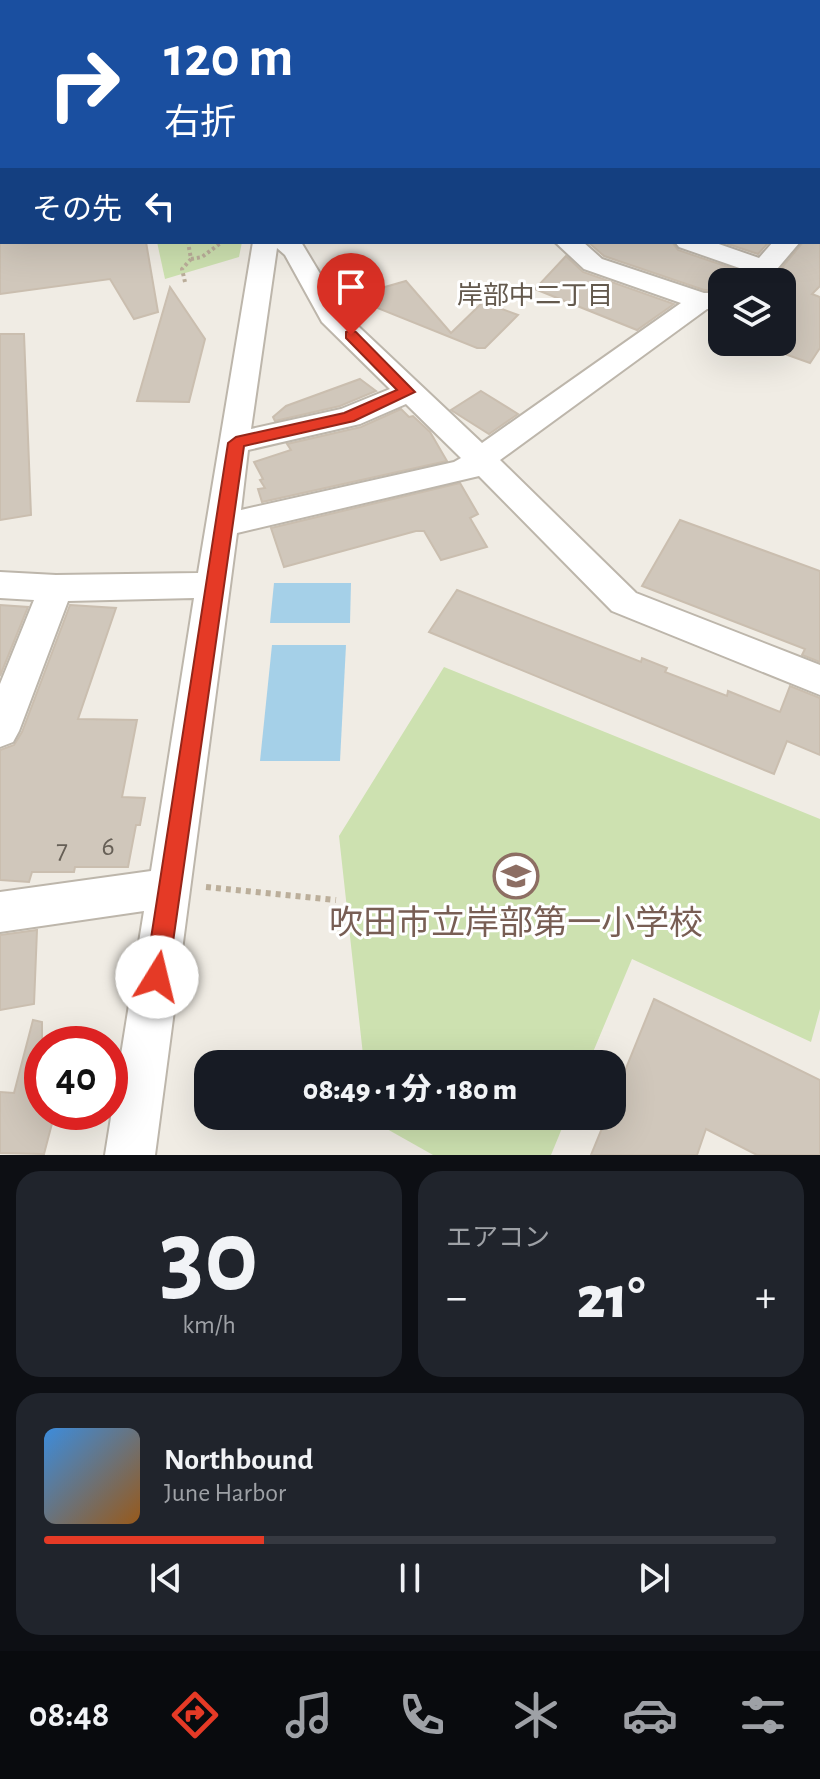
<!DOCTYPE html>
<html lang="ja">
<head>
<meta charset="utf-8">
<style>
	:root { --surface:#171b24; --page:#20242c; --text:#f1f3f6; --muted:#9ea1a6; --line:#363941; --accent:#e53a26 }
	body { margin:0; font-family:"Alegreya Sans","Noto Sans JP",sans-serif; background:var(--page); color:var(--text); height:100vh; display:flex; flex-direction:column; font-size:30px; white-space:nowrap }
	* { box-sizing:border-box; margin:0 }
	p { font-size:26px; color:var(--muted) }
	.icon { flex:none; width:44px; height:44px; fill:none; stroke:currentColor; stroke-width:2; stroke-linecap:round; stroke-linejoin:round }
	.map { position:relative; height:1155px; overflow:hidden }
	.side { display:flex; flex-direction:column; gap:16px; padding:16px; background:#0d0f14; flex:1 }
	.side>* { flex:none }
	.top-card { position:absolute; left:0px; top:0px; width:820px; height:244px; box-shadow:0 8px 32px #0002; background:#1a4fa0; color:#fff; overflow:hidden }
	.controls { position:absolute; left:708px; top:268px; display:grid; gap:16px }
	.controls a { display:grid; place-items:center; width:88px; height:88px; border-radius:16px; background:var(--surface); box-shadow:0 8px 32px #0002; font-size:40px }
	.speed { position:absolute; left:24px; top:1026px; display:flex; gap:16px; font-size:40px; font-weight:700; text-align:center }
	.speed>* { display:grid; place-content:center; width:104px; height:104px; border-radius:50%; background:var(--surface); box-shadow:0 8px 32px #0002; line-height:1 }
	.speed .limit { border:12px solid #d22; background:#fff; color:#111 }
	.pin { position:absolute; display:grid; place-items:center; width:68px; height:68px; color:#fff; margin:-82px -34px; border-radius:50% 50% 50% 0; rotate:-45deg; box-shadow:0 0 8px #0007 }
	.pin .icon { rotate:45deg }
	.me { position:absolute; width:88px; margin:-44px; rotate:9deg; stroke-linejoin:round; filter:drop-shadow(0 0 6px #0008) }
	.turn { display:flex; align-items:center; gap:28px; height:168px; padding:0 32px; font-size:36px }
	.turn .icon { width:104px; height:104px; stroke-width:2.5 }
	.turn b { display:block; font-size:56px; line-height:68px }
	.then { display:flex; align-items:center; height:76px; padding:0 32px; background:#0003; gap:16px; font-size:30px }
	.big { font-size:60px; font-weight:800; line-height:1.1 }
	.side .tile { flex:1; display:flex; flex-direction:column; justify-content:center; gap:12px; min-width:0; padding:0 28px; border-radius:24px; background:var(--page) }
	.side .dial { align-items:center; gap:0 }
	.dial b { font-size:104px; line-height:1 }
	.song { display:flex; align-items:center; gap:24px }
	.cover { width:96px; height:96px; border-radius:12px; background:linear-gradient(135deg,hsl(210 70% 55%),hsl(30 70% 35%)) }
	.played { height:8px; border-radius:4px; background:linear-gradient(90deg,var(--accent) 30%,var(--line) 30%) }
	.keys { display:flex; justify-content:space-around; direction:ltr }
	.heat { display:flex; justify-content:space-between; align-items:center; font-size:44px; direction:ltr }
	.side .tiles { flex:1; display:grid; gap:16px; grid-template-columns:1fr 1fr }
	.tile:last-child { grid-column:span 2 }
	.trip { position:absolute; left:194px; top:1050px; width:432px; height:80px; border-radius:24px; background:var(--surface); box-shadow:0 8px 32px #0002; font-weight:800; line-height:80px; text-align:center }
	.dock { display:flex; height:128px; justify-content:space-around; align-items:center; background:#090b0e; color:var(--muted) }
	.dock .icon { width:56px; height:56px }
	.dock .current { color:var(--accent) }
	.dock b { font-size:36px; color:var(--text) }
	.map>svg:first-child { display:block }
	.green { fill:#cde1b0 }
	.water { fill:#a5d0e8 }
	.building { fill:#d0c7bb; stroke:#cabeaf; stroke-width:2 }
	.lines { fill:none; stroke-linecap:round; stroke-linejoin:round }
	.minor-casing { stroke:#bdb6ab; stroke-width:4 }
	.path-far1 { stroke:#bbae9a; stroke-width:4; stroke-dasharray:3 3; stroke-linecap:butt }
	.path { stroke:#bbae9a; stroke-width:6; stroke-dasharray:5 5; stroke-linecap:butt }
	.minor { fill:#fff; fill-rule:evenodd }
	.route { fill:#e53a26; stroke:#952619; stroke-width:2 }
	.labels { text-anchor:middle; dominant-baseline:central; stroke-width:6; stroke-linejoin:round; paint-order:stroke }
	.far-neighbourhood-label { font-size:26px; fill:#63594d; stroke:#fff }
	.near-number-label { font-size:28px; fill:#665f56 }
	.near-education-label { font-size:34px; fill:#785e54; stroke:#fff }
</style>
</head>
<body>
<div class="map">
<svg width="820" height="1155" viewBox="0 0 820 1155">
	<rect width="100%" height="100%" fill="#f0ece4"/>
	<g class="green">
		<polygon points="157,242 242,242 239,257 165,279"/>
		<polygon points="444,667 820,819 820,1009 811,1042 632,959 588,1064 364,1064 339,836"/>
		<polygon points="370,1116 567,1116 551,1155 433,1155 371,1120"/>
	</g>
	<g class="water">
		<polygon points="274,583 351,583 350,623 270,623"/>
		<polygon points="272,645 346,645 340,761 260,761"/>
	</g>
	<g class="building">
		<polygon points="0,242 146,242 158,312 134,319 110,279 0,294"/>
		<polygon points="588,242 672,242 678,250 743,272 736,282 722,282 722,290 704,290 604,256"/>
		<polygon points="722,242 769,242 758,254"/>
		<polygon points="803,242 820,242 820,286 812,294 820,297 820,348 810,363 782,353 782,282 770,282"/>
		<polygon points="566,256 583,272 674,304 637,330 535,289"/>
		<polygon points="406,281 451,333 483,302 518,315 485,348 477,348 350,297"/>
		<polygon points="170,287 205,339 189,402 137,401"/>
		<polygon points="0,334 24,334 31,515 0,520"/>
		<polygon points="360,379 376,391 340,406 275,421 273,417 286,406"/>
		<polygon points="481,391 518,414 489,434 451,410"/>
		<polygon points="401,409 409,417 413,416 430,432 447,461 262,502 258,489 265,488 260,480 263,479 254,462 291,450 287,444 361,427"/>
		<polygon points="460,483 478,514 470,518 487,547 441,560 424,531 416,531 284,567 271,528"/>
		<polygon points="680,520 820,571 820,662 802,655 805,649 642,586"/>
		<polygon points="457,590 641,662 642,658 667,668 665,672 727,696 728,691 780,712 790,686 820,698 820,755 787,741 774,774 429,632"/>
		<polygon points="0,605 28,607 0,676"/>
		<polygon points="70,605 116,608 78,719 137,720 122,797 145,798 140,825 136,825 128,867 75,867 74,872 32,872 29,882 0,880 0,750 14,745 22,732"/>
		<polygon points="37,930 34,1004 0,1010 0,935"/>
		<polygon points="654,999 820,1080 820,1155 757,1155 706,1129 697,1155 591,1155 607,1116 612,1116 612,1103"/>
		<polygon points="33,1020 42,1022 42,1112 55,1112 44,1154 0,1153 0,1092 14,1093"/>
	</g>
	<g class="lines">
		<g class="minor-casing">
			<g id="minor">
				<polygon points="820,0 820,12 818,12 818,2 811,2"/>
				<polygon points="2,25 2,38 0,39 0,26"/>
				<polygon points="0,104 2,105 2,119 0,118"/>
				<rect x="818" y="131" width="2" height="14"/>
				<polygon points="818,177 820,177 818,195"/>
				<path d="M 253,242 L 301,242 L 343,312 L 482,443 L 681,303 L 584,269 L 555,242 L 583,242 L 602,259 L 704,293 L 722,293 L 722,309 L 707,309 L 500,460 L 636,593 L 820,665 L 820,695 L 612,611 L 479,476 L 237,533 L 155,1155 L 105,1155 L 144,911 L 0,932 L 0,892 L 151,871 L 194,598 L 68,601 L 19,731 L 13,742 L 0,747 L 0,684 L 34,600 L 0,598 L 0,572 L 56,575 L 198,573 ZM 277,248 L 285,255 L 322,322 L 390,389 L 341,409 L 251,429 ZM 406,404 L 461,458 L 454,462 L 241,510 L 248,450 L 360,424 Z"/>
				<polygon points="675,242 713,242 759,258 773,242 800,242 766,282 739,282 748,271 679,247"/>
			</g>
		</g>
		<g class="path-far1">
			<polyline points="191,259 202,257 222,242"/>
			<polyline points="185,282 182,269 191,259 188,242"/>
		</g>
		<polyline class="path" points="206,887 336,900"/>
		<use href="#minor" class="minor"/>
	</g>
	<polygon class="route" points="351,330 356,332 415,392 354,421 244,446 168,977 165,986 157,989 148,986 145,977 228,443 236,437 344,413 397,390 346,338 346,332"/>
	<defs>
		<g id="school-ring" transform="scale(2.3)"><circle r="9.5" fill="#fff" stroke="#8d6e63" stroke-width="1.5"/><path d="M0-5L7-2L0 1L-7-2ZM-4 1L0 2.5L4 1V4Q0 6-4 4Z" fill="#8d6e63"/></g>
	</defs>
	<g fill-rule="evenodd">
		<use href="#school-ring" x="516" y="876"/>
	</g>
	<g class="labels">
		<g class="far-neighbourhood-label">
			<text x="535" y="296">岸部中二丁目</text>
		</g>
		<g class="near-number-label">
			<text x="108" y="847">6</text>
			<text x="62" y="850">7</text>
		</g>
		<g class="near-education-label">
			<text x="516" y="924">吹田市立岸部第一小学校</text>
		</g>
	</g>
</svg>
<div class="controls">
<a><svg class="icon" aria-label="layers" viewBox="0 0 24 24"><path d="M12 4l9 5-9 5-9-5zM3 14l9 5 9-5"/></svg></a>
</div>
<div class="speed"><div class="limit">40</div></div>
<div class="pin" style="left:351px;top:335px;background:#d93025"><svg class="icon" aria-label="arrive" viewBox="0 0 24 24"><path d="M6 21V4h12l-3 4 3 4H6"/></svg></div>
<svg class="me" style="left:157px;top:977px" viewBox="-20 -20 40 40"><circle r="19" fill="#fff"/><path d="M0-13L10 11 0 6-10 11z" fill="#e53a26"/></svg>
<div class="trip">08:49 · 1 分 · 180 m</div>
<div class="top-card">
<div class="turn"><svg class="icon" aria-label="right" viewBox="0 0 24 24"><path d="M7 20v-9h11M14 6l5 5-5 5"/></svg><div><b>120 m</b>右折</div></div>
<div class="then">その先<svg class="icon" aria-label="left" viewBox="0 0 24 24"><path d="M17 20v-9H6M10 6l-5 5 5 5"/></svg></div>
</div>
</div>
<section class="side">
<div class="tiles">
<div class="tile dial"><b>30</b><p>km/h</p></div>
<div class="tile"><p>エアコン</p>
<div class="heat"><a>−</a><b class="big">21°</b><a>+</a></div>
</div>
<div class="tile">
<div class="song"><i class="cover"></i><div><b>Northbound</b><p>June Harbor</p></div></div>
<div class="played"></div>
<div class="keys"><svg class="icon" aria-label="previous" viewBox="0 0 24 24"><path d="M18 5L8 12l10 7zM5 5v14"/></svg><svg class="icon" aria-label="pause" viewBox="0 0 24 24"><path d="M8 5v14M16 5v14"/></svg><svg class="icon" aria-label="next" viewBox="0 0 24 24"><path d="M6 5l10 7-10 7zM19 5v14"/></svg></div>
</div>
</div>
</section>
<nav class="dock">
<b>08:48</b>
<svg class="icon current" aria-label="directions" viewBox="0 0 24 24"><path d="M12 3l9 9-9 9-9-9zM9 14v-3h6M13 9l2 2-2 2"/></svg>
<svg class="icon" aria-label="music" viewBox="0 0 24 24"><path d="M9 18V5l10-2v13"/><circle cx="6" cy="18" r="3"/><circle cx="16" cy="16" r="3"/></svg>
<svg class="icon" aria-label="phone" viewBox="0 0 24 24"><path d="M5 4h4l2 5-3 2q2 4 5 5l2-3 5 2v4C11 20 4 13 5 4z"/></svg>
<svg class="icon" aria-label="climate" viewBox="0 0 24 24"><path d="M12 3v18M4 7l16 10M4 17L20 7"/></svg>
<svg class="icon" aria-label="car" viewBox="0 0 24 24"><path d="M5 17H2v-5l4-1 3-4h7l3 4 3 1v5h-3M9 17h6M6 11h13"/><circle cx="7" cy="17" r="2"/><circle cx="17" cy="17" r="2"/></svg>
<svg class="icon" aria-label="filters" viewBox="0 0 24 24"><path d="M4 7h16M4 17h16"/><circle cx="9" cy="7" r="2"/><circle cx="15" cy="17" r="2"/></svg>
</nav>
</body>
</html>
